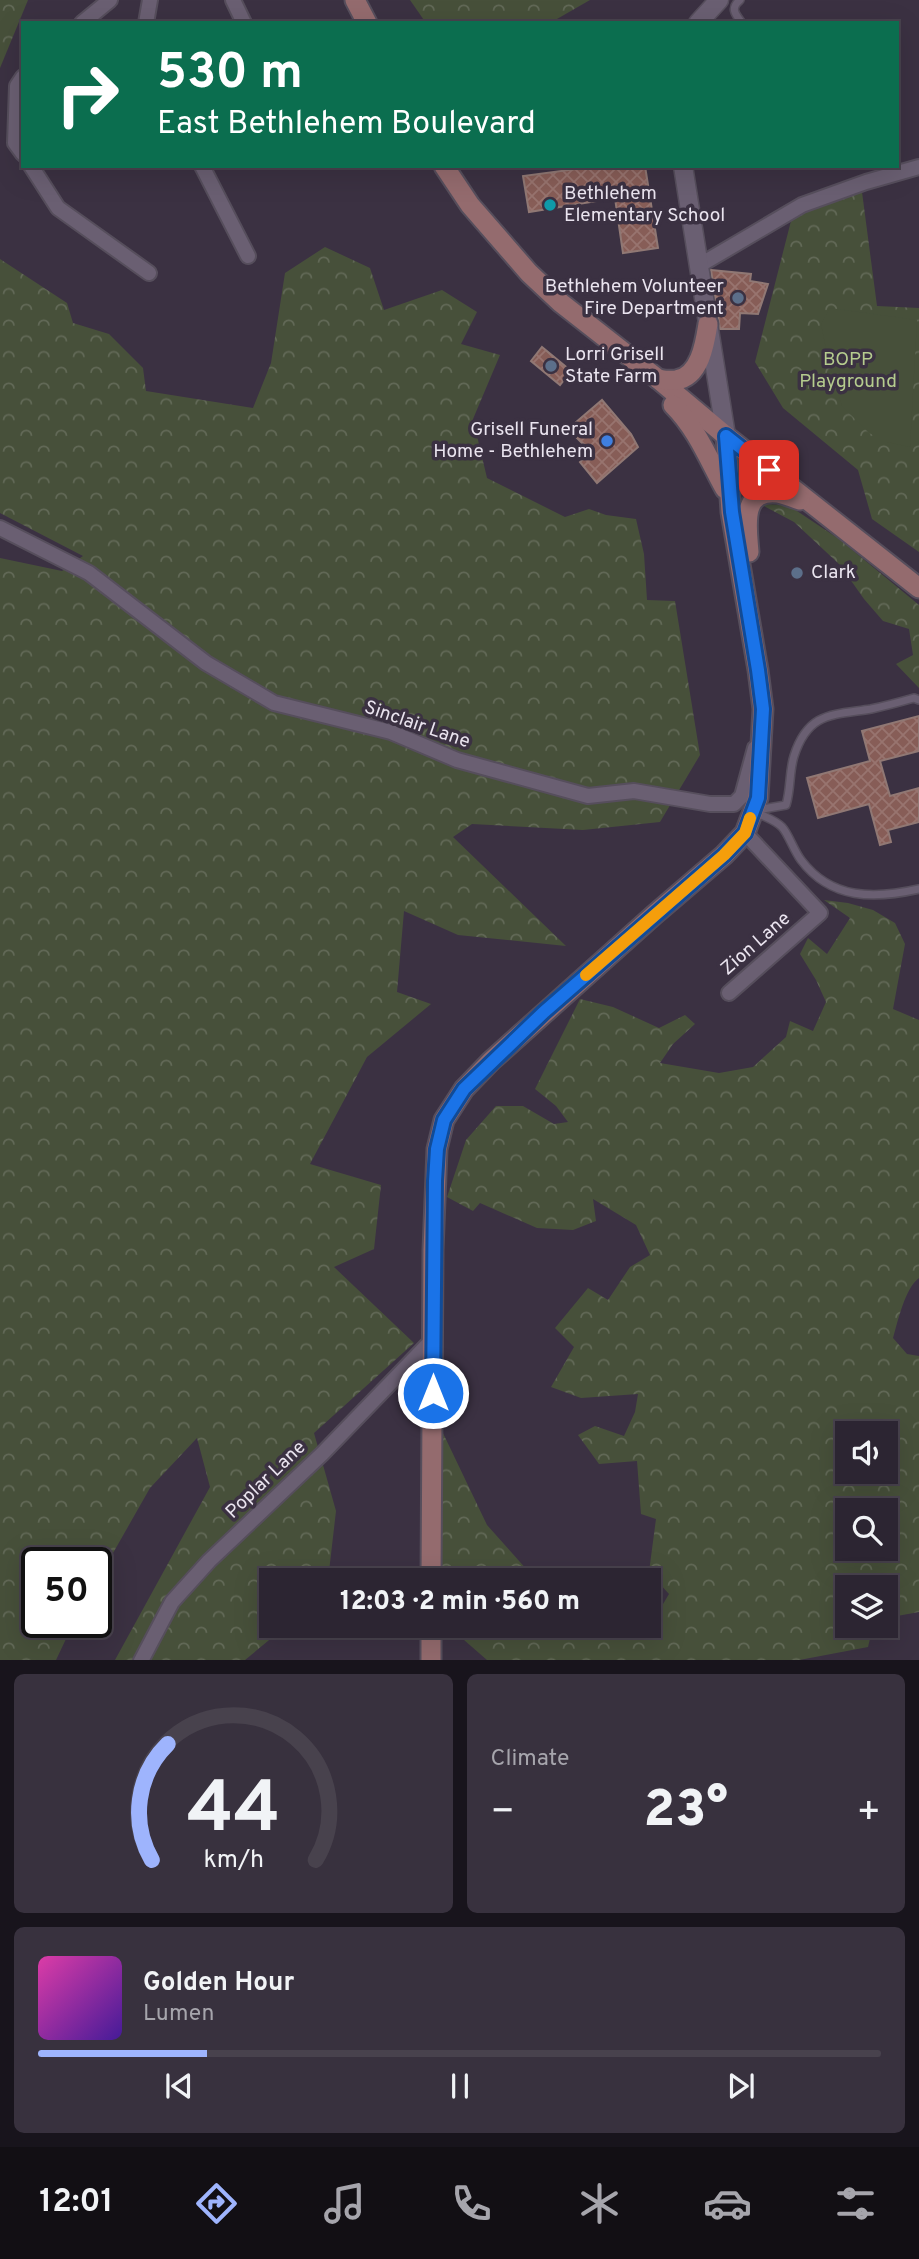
<!DOCTYPE html>
<html lang="en">
<head>
<meta charset="utf-8">
<style>
	:root { --surface:#2c2532; --page:#38313e; --text:#f1f3f6; --muted:#a6a5ac; --line:#48424d; --accent:#9eb4fd }
	body { margin:0; font-family:Overpass,sans-serif; background:var(--page); color:var(--text); height:100vh; display:flex; flex-direction:column; font-size:26px; white-space:nowrap }
	* { box-sizing:border-box; margin:0 }
	p { font-size:23px; color:var(--muted) }
	.icon { flex:none; width:38px; height:38px; fill:none; stroke:currentColor; stroke-width:2; stroke-linecap:round; stroke-linejoin:round }
	.map { position:relative; height:1660px; overflow:hidden }
	.details { display:flex; flex-direction:column; gap:14px; padding:14px; background:#18141c; flex:1 }
	.details>* { flex:none }
	.banner { position:absolute; left:21px; top:21px; width:878px; height:147px; border-radius:0px; box-shadow:0 7px 28px #0002,0 0 0 2px var(--line); background:#0b6e4f; color:#fff; overflow:hidden }
	.fabs { position:absolute; left:835px; top:1421px; display:grid; gap:14px }
	.fabs a { display:grid; place-items:center; width:63px; height:63px; border-radius:0px; background:var(--surface); box-shadow:0 7px 28px #0002,0 0 0 2px var(--line); font-size:35px }
	.speed { position:absolute; left:21px; top:1547px; display:flex; gap:14px; font-size:35px; font-weight:700; text-align:center }
	.speed>* { display:grid; place-content:center; width:91px; height:91px; border-radius:50%; background:var(--surface); box-shadow:0 7px 28px #0002,0 0 0 2px var(--line); line-height:1 }
	.speed .limit { border:4px solid #111; border-radius:10px; background:#fff; color:#111 }
	.pin { position:absolute; display:grid; place-items:center; width:60px; height:60px; color:#fff; margin:-30px; border-radius:14px; box-shadow:0 4px 10px #0006 }
	.me { position:absolute; width:77px; margin:-38px; rotate:0deg; stroke-linejoin:round; filter:drop-shadow(0 0 5px #0008) }
	.turn { display:flex; align-items:center; gap:24px; height:147px; padding:0 21px; font-size:32px }
	.turn .icon { width:91px; height:91px; stroke-width:2.5 }
	.turn b { display:block; font-size:49px; line-height:60px }
	.big { font-size:52px; font-weight:800; line-height:1.1 }
	.details .widget { flex:1; display:flex; flex-direction:column; justify-content:center; gap:10px; min-width:0; padding:0 24px; border-radius:10px; background:var(--page) }
	.details .dial { align-items:center; gap:0 }
	.dial svg { height:182px; overflow:visible; fill:none; stroke:var(--line); stroke-width:7; stroke-linecap:round; text-anchor:middle }
	.dial text { fill:var(--text); stroke:none }
	.song { display:flex; align-items:center; gap:21px }
	.cover { width:84px; height:84px; border-radius:10px; background:linear-gradient(135deg,hsl(320 70% 55%),hsl(260 70% 35%)) }
	.played { height:7px; border-radius:4px; background:linear-gradient(90deg,var(--accent) 20%,var(--line) 20%) }
	.keys { display:flex; justify-content:space-around; direction:ltr }
	.heat { display:flex; justify-content:space-between; align-items:center; font-size:38px; direction:ltr }
	.details .tiles { flex:1; display:grid; gap:14px; grid-template-columns:1fr 1fr }
	.widget:last-child { grid-column:span 2 }
	.trip { position:absolute; left:259px; top:1568px; width:402px; height:70px; border-radius:0px; background:var(--surface); box-shadow:0 7px 28px #0002,0 0 0 2px var(--line); font-weight:800; line-height:70px; text-align:center }
	.menu { display:flex; height:112px; justify-content:space-around; align-items:center; background:#120f14; color:var(--muted) }
	.menu .icon { width:49px; height:49px }
	.menu .active { color:var(--accent) }
	.menu b { font-size:32px; color:var(--text) }
	.map>svg:first-child { display:block }
	.forest { fill:url(#forest-crowns); fill-rule:evenodd }
	.pitch { fill:#47503a }
	.building { fill:url(#building-cross-hatch); stroke:#907874; stroke-width:2 }
	.lines { fill:none; stroke-linecap:round; stroke-linejoin:round }
	.service-casing { stroke:#564e5c; stroke-width:10 }
	.minor-casing { stroke:#564e5c; stroke-width:18 }
	.tertiary-casing { stroke:#564e5c; stroke-width:21 }
	.secondary-casing { stroke:#564e5c; stroke-width:23 }
	.service { stroke:#6a5f72; stroke-width:7 }
	.minor { stroke:#6a5f72; stroke-width:14 }
	.tertiary { stroke:#6a5f72; stroke-width:18 }
	.secondary { stroke:#946b6e; stroke-width:19 }
	.route-casing { stroke:#114b97; stroke-width:18 }
	.route { stroke:#1a73e8; stroke-width:12 }
	.slow { stroke:#f59e0b; stroke-width:12 }
	.culture-dot { fill:#0f9aa8; stroke:#3b3142; stroke-width:2.5 }
	.service-dot { fill:#5c6f8a; stroke:#3b3142; stroke-width:2.5 }
	.shop-dot { fill:#3f7fe0; stroke:#3b3142; stroke-width:2.5 }
	.labels { text-anchor:middle; dominant-baseline:central; stroke-width:7; stroke-linejoin:round; paint-order:stroke }
	.poi-label { font-size:19px; fill:#eae4ef; stroke:#3b3142; text-anchor:start }
	.park-label { font-size:19px; fill:#b5cc8e; stroke:#3b3142 }
	.street-label { font-size:19px; fill:#eae4ef; stroke:#3b3142 }
</style>
</head>
<body>
<div class="map">
<svg width="919" height="1661" viewBox="0 0 919 1661">
	<defs>
		<pattern id="forest-crowns" width="20" height="18" patternUnits="userSpaceOnUse" patternTransform="scale(1.75)"><rect width="20" height="18" fill="#47503a"/><path d="M2 6a3 3 0 1 1 6 0M12 15a3 3 0 1 1 6 0" fill="none" stroke="#626957"/></pattern>
		<pattern id="building-cross-hatch" width="8" height="8" patternUnits="userSpaceOnUse" patternTransform="scale(1.75)"><rect width="8" height="8" fill="#875d57"/><path d="M0 0l8 8M0 8l8-8" fill="none" stroke="#98746f"/></pattern>
	</defs>
	<rect width="100%" height="100%" fill="#3b3142"/>
	<g class="forest">
		<polygon points="0,0 28,0 0,68"/>
		<polygon points="410,0 590,0 550,23 426,23"/>
		<polygon points="862,192 877,306 919,308 919,552 872,519 858,470 783,408 755,362 792,217"/>
		<polygon points="325,247 370,268 384,310 442,290 477,312 461,344 500,355 473,419 487,478 565,517 589,509 606,515 636,519 644,554 647,600 675,601 700,755 660,822 583,830 472,824 453,837 566,946 458,935 404,911 397,992 431,1004 367,1057 310,1164 381,1185 374,1249 334,1267 414,1343 314,1433 336,1511 328,1580 271,1580 271,1626 286,1626 245,1660 115,1660 210,1487 197,1438 150,1488 96,1583 96,1563 37,1563 37,1622 74,1622 56,1660 0,1660 0,558 62,571 83,556 0,513 0,259 67,303 73,323 109,334 143,368 146,391 253,408 271,363 285,273"/>
		<polygon points="760,504 788,505 839,539 919,605 919,688 896,664 913,655 909,629 883,621 864,599 840,565 794,522"/>
		<path d="M 824,900 L 848,903 L 873,910 L 895,923 L 905,944 L 893,1009 L 919,1020 L 919,1278 C 905,1288 898,1321 893,1338 L 907,1354 L 919,1356 L 919,1612 L 886,1618 L 886,1587 L 847,1587 L 847,1626 L 873,1626 L 868,1647 L 794,1661 L 487,1660 L 448,1626 L 650,1626 L 669,1594 L 649,1572 L 656,1519 L 641,1514 L 637,1461 L 599,1464 L 578,1435 L 595,1426 L 624,1436 L 635,1412 L 638,1394 L 581,1398 L 551,1387 L 574,1347 L 555,1328 L 588,1288 L 608,1300 L 630,1267 L 650,1255 L 636,1225 L 593,1199 L 596,1221 L 573,1230 L 537,1228 L 480,1203 L 473,1211 L 447,1197 L 466,1140 L 496,1106 L 523,1106 L 554,1124 L 568,1122 L 556,1106 L 535,1089 L 580,999 L 613,1007 L 659,1028 L 685,1015 L 695,1024 L 673,1044 L 660,1063 L 719,1073 L 753,1067 L 786,1037 L 790,1021 L 813,1031 L 826,1002 L 816,980 L 800,954 L 808,938 L 827,954 L 850,918 ZM 886,1433 L 886,1472 L 847,1472 L 847,1433 ZM 886,1510 L 886,1549 L 847,1549 L 847,1510 Z"/>
		<polygon points="442,1431 487,1525 536,1580 438,1580"/>
	</g>
	<polygon class="pitch" points="830,308 917,320 910,447 887,442 869,433 842,406 829,364 821,324"/>
	<g class="building">
		<polygon points="599,166 645,166 658,248 623,253 615,198 529,212 523,176"/>
		<polygon points="711,270 751,274 750,281 768,284 758,314 740,313 739,329 720,329"/>
		<polygon points="542,347 571,371 560,385 531,361"/>
		<polygon points="602,400 631,434 638,447 597,483 580,462 591,452 568,429"/>
		<polygon points="919,716 919,751 880,761 890,796 919,788 919,822 888,830 891,842 880,845 869,804 818,818 807,778 870,761 862,731"/>
	</g>
	<g class="lines">
		<g class="service-casing">
			<g id="service">
				<path d="M 740,0 C 730,8 735,14 742,23"/>
				<path d="M 757,810 L 786,805 C 791,789 789,772 794,756 C 808,712 832,715 871,709 C 885,706 900,702 914,698 L 919,700"/>
				<path d="M 754,811 C 762,816 776,820 782,827 C 788,833 794,851 801,860 C 831,900 875,899 919,889"/>
			</g>
		</g>
		<g class="minor-casing">
			<g id="minor">
				<polyline points="233,0 244,23"/>
				<polyline points="82,23 110,0"/>
				<polyline points="146,23 150,0"/>
				<polyline points="23,77 17,86 15,143 23,154"/>
				<polyline points="31,166 58,208 149,273"/>
				<polyline points="202,166 248,256"/>
				<polyline points="700,265 802,205 866,182 919,167"/>
				<polyline points="0,528 89,573 206,663 274,703 391,732 457,760 588,796 634,791 710,804 734,804 742,796 755,748"/>
				<polyline points="729,993 820,913 745,833"/>
				<polyline points="141,1661 172,1602 209,1561 322,1454 433,1339"/>
			</g>
		</g>
		<g class="tertiary-casing">
			<g id="tertiary">
				<polyline points="698,23 719,0"/>
				<polyline points="683,166 726,436"/>
			</g>
		</g>
		<g class="secondary-casing">
			<g id="secondary">
				<polyline points="355,0 367,23"/>
				<polyline points="444,166 470,205 529,273 561,303 658,379 726,436 919,588"/>
				<path d="M 658,379 C 664,380 670,381 676,380 C 700,377 705,343 708,324"/>
				<path d="M 673,405 C 697,429 709,460 725,489"/>
				<path d="M 749,552 C 747,527 740,489 778,493 C 785,494 793,498 800,500"/>
				<polyline points="431,1580 433,1250 437,1149 444,1120 464,1089 491,1061 654,915 724,855 745,833 758,798 763,709 758,670 731,512 726,436"/>
				<polyline points="431,1661 431,1626"/>
			</g>
		</g>
		<use href="#service" class="service"/>
		<use href="#minor" class="minor"/>
		<use href="#tertiary" class="tertiary"/>
		<use href="#secondary" class="secondary"/>
	</g>
	<g class="lines">
		<g class="route-casing">
			<polyline id="route" points="433,1393 435,1181 437,1149 444,1120 464,1089 544,1012 724,855 745,833 758,798 763,709 758,670 732,512 726,436 769,470"/>
		</g>
		<use href="#route" class="route"/>
		<polyline class="slow" points="586,975 724,855 745,833 750,818"/>
	</g>
	<circle class="culture-dot" cx="550" cy="205" r="7"/>
	<g class="service-dot">
		<circle cx="738" cy="298" r="7"/>
		<circle cx="551" cy="366" r="7"/>
		<circle cx="797" cy="573" r="7"/>
	</g>
	<circle class="shop-dot" cx="607" cy="441" r="7"/>
	<g class="labels">
		<g class="poi-label">
			<text x="564" y="194">Bethlehem<tspan x="564" dy="22">Elementary School</tspan></text>
			<text x="724" y="287" text-anchor="end">Bethlehem Volunteer<tspan x="724" dy="22">Fire Department</tspan></text>
			<text x="565" y="355">Lorri Grisell<tspan x="565" dy="22">State Farm</tspan></text>
			<text x="593" y="430" text-anchor="end">Grisell Funeral<tspan x="593" dy="22">Home - Bethlehem</tspan></text>
			<text x="811" y="573">Clark</text>
		</g>
		<g class="park-label">
			<text x="848" y="360">BOPP<tspan x="848" dy="22">Playground</tspan></text>
		</g>
		<g class="street-label">
			<text transform="translate(417 725) rotate(19)">Sinclair Lane</text>
			<text transform="translate(756 944) rotate(-41)">Zion Lane</text>
			<text transform="translate(266 1480) rotate(-44)">Poplar Lane</text>
		</g>
	</g>
</svg>
<div class="fabs">
<a><svg class="icon" aria-label="sound" viewBox="0 0 24 24"><path d="M4 9h4l5-4v14l-5-4H4zM17 9q2 3 0 6"/></svg></a>
<a><svg class="icon" aria-label="search" viewBox="0 0 24 24"><circle cx="10" cy="10" r="6"/><path d="M15 15l6 6"/></svg></a>
<a><svg class="icon" aria-label="layers" viewBox="0 0 24 24"><path d="M12 4l9 5-9 5-9-5zM3 14l9 5 9-5"/></svg></a>
</div>
<div class="speed"><div class="limit">50</div></div>
<div class="pin" style="left:769px;top:470px;background:#d93025"><svg class="icon" aria-label="arrive" viewBox="0 0 24 24"><path d="M6 21V4h12l-3 4 3 4H6"/></svg></div>
<svg class="me" style="left:433px;top:1393px" viewBox="-20 -20 40 40"><circle r="17" fill="#1a73e8" stroke="#fff" stroke-width="3"/><path d="M0-11L8 9 0 5-8 9z" fill="#fff"/></svg>
<div class="trip">12:03 · 2 min · 560 m</div>
<div class="banner">
<div class="turn"><svg class="icon" aria-label="right" viewBox="0 0 24 24"><path d="M7 20v-9h11M14 6l5 5-5 5"/></svg><div><b>530 m</b>East Bethlehem Boulevard</div></div>
</div>
</div>
<section class="details">
<div class="tiles">
<div class="widget dial"><svg viewBox="0 0 100 80">
<path d="M14 69A42 42 0 1 1 86 69"/>
<path d="M14 69A42 42 0 0 1 21 18" stroke="#9eb4fd"/>
<text x="50" y="56" font-size="32" font-weight="700">44</text>
<text x="50" y="72" font-size="11">km/h</text>
</svg></div>
<div class="widget"><p>Climate</p>
<div class="heat"><a>−</a><b class="big">23°</b><a>+</a></div>
</div>
<div class="widget">
<div class="song"><i class="cover"></i><div><b>Golden Hour</b><p>Lumen</p></div></div>
<div class="played"></div>
<div class="keys"><svg class="icon" aria-label="previous" viewBox="0 0 24 24"><path d="M18 5L8 12l10 7zM5 5v14"/></svg><svg class="icon" aria-label="pause" viewBox="0 0 24 24"><path d="M8 5v14M16 5v14"/></svg><svg class="icon" aria-label="next" viewBox="0 0 24 24"><path d="M6 5l10 7-10 7zM19 5v14"/></svg></div>
</div>
</div>
</section>
<nav class="menu">
<b>12:01</b>
<svg class="icon active" aria-label="directions" viewBox="0 0 24 24"><path d="M12 3l9 9-9 9-9-9zM9 14v-3h6M13 9l2 2-2 2"/></svg>
<svg class="icon" aria-label="music" viewBox="0 0 24 24"><path d="M9 18V5l10-2v13"/><circle cx="6" cy="18" r="3"/><circle cx="16" cy="16" r="3"/></svg>
<svg class="icon" aria-label="phone" viewBox="0 0 24 24"><path d="M5 4h4l2 5-3 2q2 4 5 5l2-3 5 2v4C11 20 4 13 5 4z"/></svg>
<svg class="icon" aria-label="climate" viewBox="0 0 24 24"><path d="M12 3v18M4 7l16 10M4 17L20 7"/></svg>
<svg class="icon" aria-label="car" viewBox="0 0 24 24"><path d="M5 17H2v-5l4-1 3-4h7l3 4 3 1v5h-3M9 17h6M6 11h13"/><circle cx="7" cy="17" r="2"/><circle cx="17" cy="17" r="2"/></svg>
<svg class="icon" aria-label="filters" viewBox="0 0 24 24"><path d="M4 7h16M4 17h16"/><circle cx="9" cy="7" r="2"/><circle cx="15" cy="17" r="2"/></svg>
</nav>
</body>
</html>
